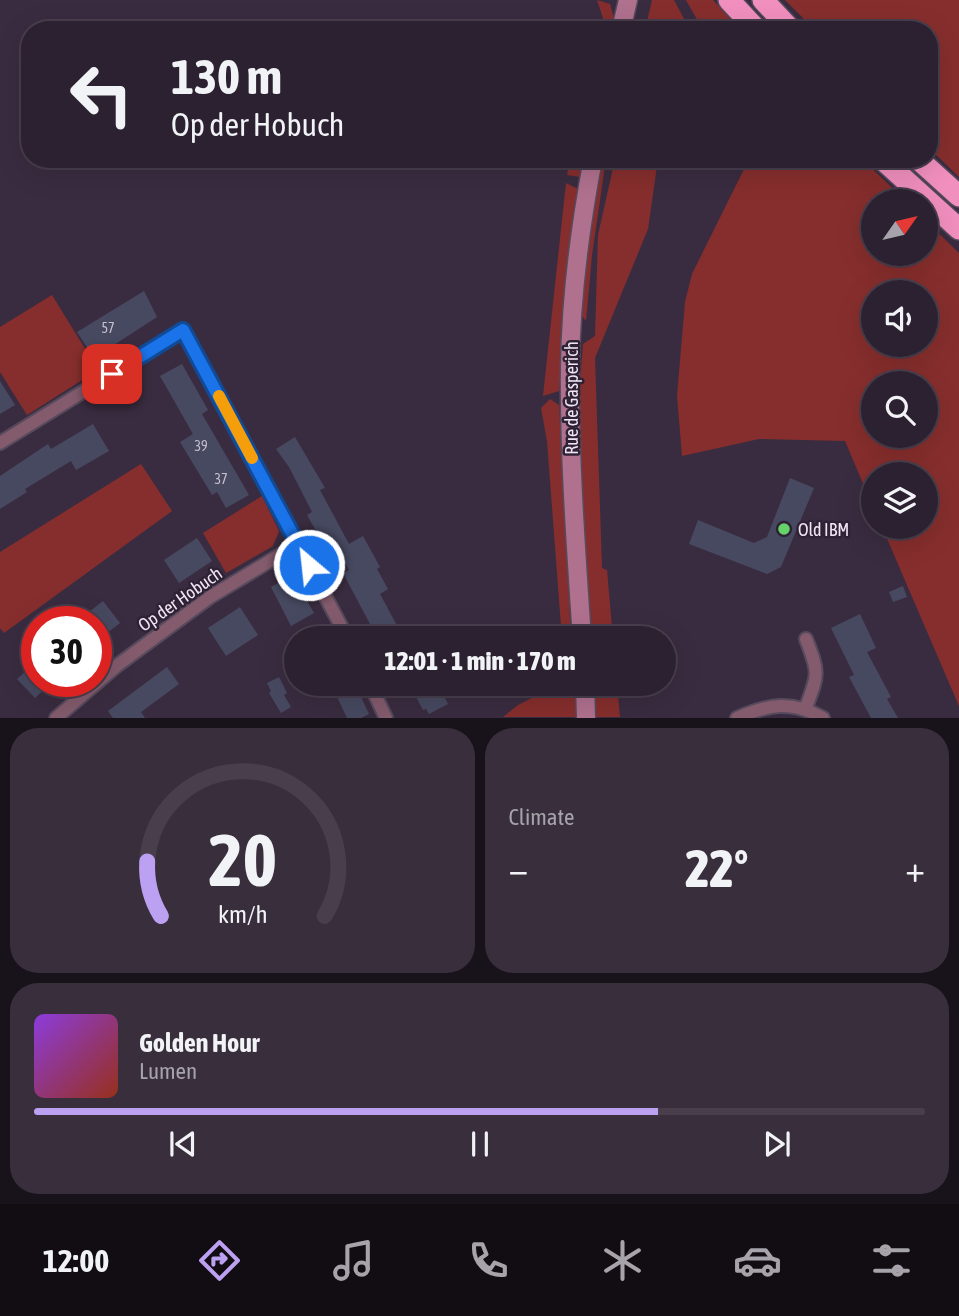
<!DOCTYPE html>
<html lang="en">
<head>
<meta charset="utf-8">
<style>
	:root { --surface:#2c2130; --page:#382e3c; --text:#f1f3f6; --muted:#a6a3ab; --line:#483e4c; --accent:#bca0f2 }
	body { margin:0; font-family:"Asap Condensed",sans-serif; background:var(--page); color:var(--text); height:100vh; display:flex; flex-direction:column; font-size:26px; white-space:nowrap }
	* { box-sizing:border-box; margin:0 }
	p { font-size:23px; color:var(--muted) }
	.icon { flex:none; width:38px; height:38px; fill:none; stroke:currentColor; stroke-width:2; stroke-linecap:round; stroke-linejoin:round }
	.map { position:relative; height:718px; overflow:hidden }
	.drawer { display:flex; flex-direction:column; gap:10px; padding:10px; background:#18121a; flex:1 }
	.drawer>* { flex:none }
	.guide { position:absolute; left:21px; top:21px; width:917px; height:147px; border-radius:28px; box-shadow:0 7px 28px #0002,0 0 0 2px var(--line); background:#2c2130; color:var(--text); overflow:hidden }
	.needle { width:46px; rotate:56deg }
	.controls { position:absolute; left:861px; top:189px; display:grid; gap:14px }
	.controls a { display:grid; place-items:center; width:77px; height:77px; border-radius:50%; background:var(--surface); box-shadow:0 7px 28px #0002,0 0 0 2px var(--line); font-size:35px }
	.speed { position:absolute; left:21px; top:606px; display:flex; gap:14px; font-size:35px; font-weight:700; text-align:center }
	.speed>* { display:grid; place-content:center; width:91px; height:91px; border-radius:50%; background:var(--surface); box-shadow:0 7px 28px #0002,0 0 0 2px var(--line); line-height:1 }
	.speed .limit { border:10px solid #d22; background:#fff; color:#111 }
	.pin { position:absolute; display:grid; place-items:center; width:60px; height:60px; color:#fff; margin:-30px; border-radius:14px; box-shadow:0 4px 10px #0006 }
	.me { position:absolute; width:77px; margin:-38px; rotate:332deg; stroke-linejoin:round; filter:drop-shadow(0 0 5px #0008) }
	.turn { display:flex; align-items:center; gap:24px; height:147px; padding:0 35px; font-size:32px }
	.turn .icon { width:91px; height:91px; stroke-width:2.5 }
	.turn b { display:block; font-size:49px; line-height:60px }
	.big { font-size:52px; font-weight:800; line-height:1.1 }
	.drawer .card { flex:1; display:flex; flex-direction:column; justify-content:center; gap:10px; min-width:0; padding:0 24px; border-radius:28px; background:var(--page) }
	.drawer .dial { align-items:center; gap:0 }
	.dial svg { height:182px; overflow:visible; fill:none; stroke:var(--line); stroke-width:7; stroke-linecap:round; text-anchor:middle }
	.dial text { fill:var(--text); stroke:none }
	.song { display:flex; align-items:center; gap:21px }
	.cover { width:84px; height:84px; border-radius:10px; background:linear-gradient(135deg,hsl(270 70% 55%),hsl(10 70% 35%)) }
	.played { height:7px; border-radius:4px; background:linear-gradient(90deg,var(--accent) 70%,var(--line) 70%) }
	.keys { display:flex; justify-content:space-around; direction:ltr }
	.heat { display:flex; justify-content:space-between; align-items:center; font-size:38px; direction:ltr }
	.drawer .tiles { flex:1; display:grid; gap:10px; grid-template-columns:1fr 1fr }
	.card:last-child { grid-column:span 2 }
	.trip { position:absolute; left:284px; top:626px; width:392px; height:70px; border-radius:35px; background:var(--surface); box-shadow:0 7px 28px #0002,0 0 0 2px var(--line); font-weight:800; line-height:70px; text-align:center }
	.tabs { display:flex; height:112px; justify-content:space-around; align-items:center; background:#120d13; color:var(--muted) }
	.tabs .icon { width:49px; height:49px }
	.tabs .selected { color:var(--accent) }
	.tabs b { font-size:32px; color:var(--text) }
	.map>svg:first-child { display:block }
	.green { fill:#862e2d; fill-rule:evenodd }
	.building { fill:#474961 }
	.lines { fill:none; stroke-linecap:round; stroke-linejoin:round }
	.minor-casing { stroke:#574a5d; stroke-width:16 }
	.secondary-casing { stroke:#574a5d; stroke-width:21 }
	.motorway-casing { stroke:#574a5d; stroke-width:24 }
	.minor { stroke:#835b6d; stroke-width:12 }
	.secondary { stroke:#b0718e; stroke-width:18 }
	.motorway { stroke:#f18fbe; stroke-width:21 }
	.route-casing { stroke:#114b97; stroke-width:18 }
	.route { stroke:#1a73e8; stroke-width:12 }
	.slow { stroke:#f59e0b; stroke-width:12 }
	.poi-dot { fill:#64d468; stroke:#302236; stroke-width:2.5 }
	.labels { text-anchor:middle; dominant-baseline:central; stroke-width:5; stroke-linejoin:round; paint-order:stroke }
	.number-label { font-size:14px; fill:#c6bfce }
	.street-label { font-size:18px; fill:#f0e6f3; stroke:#302236 }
	.poi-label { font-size:18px; fill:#f0e6f3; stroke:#302236; text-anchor:start }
</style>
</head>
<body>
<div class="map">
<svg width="959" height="718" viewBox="0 0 959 718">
	<rect width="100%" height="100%" fill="#3a2c40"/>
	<g class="green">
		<polygon points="597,0 610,4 614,18 611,30 601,30 603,18"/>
		<polygon points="652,0 674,0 690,30 645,30"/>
		<polygon points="686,0 713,0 740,30 703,30"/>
		<polygon points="785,0 959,0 959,177 929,148 929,30 815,30"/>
		<polygon points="570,159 584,159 580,177 567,175"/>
		<polygon points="601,159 606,159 592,255 586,321 582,316 586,264"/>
		<polygon points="615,159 658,159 648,229 595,358 602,568 607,570 613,639 591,639 577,420 583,344 595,336 598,235"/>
		<path d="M 749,159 L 862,159 L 906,201 L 873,201 L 873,254 L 926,254 L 926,221 L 959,253 L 959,706 L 882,527 L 926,527 L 926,474 L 873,474 L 873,507 L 845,441 L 759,439 L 682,456 L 677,396 L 685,302 L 692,274 ZM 873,292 L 926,292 L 926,345 L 873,345 ZM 873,383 L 926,383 L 926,436 L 873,436 Z"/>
		<polygon points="566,183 580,190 565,311 559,391 543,396"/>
		<polygon points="52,295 98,370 27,415 0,372 0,327"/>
		<polygon points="550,399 559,405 571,639 562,639 547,441 541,408"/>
		<polygon points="141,464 172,511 4,633 0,628 0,552"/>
		<polygon points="262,496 279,531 273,546 226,573 203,533"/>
		<polygon points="559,684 574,684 577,717 503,717 518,705"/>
		<polygon points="594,684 617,684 620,717 596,717"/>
	</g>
	<g class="building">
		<polygon points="144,291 157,317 94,358 77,332"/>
		<polygon points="182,364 208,410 202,414 249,495 226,508 217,492 212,495 180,442 193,434 160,376"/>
		<polygon points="0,381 15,405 0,414"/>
		<polygon points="93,424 109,451 76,470 71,461 25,489 27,492 0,509 0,476 48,444 51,449"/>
		<polygon points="295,437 325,488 320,490 349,544 363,536 380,567 377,569 388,589 380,594 401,633 389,639 378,639 343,573 349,570 332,540 324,545 307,515 312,512 289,467 276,449"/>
		<polygon points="790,478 814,488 781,567 767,574 689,544 698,520 754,543 767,537"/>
		<polygon points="197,538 212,561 179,583 164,560"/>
		<polygon points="292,575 314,613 291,626 271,587"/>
		<polygon points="903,586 907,597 893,602 889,592"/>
		<polygon points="103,601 120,623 106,634 89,612"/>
		<polygon points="240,607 258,635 226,656 208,628"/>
		<polygon points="860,614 876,648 867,652 891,697 887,699 898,718 871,718 849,677 854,675 831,628"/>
		<polygon points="37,661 37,681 53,681 35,698 17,679"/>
		<polygon points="167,667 179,684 141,712 145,718 113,718 108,711"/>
		<polygon points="279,677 287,693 284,695 291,707 281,713 269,693 271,691 267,683"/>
		<polygon points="331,684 355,684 369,714 361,718 347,718"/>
		<polygon points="409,684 438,684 448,704 429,714 426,709 423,710"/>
	</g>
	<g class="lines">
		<g class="minor-casing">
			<g id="minor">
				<polyline points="0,443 183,330 348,639"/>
				<polyline points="370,684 386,718"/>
				<path d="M 806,707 C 819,674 819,672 806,639"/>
				<polyline points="56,718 119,664 210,597 298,544"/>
				<path d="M 737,718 C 769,704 792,700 823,718"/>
			</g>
		</g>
		<g class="secondary-casing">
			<g id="secondary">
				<polyline points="621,30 628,0"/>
				<path d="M 582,639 C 576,548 569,457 570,366 C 571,297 580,227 593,159"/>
				<polyline points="585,684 586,718"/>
			</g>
		</g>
		<g class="motorway-casing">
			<g id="motorway">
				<polyline points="729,0 757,30"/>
				<polyline points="763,0 791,30"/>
				<polyline points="882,159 959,229"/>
				<polyline points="918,159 959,196"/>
			</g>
		</g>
		<use href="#minor" class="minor"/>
		<use href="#secondary" class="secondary"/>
		<use href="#motorway" class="motorway"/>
	</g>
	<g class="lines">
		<g class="route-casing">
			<polyline id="route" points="112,374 183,330 309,565"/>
		</g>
		<use href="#route" class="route"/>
		<polyline class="slow" points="219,396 252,458"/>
	</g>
	<circle class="poi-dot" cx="784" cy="529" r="7"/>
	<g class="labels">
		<g class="number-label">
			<text x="108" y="328">57</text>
			<text x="201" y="446">39</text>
			<text x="221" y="479">37</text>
		</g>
		<g class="street-label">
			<text transform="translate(571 398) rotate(-90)">Rue de Gasperich</text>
			<text transform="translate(180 599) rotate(-35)">Op der Hobuch</text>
		</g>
		<g class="poi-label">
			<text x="798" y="529">Old IBM</text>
		</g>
	</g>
</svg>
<div class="controls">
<a><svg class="needle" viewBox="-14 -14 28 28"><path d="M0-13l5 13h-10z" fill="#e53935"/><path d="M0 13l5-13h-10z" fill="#a6a3ab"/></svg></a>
<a><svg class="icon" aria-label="sound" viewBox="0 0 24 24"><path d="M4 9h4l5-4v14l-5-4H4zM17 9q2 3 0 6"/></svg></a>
<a><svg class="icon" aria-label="search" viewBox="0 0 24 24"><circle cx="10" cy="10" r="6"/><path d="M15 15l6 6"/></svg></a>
<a><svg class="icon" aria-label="layers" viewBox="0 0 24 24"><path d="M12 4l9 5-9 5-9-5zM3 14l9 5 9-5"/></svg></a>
</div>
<div class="speed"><div class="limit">30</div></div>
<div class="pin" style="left:112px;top:374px;background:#d93025"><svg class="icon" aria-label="arrive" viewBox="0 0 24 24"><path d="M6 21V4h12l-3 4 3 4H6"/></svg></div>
<svg class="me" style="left:309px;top:565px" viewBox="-20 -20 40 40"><circle r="17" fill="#1a73e8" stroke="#fff" stroke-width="3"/><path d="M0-11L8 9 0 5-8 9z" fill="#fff"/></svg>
<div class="trip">12:01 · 1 min · 170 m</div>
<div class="guide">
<div class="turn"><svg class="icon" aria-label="left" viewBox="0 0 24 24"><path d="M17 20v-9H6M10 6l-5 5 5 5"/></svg><div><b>130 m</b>Op der Hobuch</div></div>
</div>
</div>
<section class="drawer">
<div class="tiles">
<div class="card dial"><svg viewBox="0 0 100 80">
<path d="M14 69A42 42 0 1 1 86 69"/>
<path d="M14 69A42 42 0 0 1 8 45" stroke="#bca0f2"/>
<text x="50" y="56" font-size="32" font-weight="700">20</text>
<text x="50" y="72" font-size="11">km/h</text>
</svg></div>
<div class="card"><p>Climate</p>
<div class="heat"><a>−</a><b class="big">22°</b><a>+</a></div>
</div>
<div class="card">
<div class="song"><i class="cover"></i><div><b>Golden Hour</b><p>Lumen</p></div></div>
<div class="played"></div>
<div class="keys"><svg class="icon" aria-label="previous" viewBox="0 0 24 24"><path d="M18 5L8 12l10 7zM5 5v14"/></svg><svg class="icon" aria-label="pause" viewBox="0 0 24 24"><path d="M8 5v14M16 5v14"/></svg><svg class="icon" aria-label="next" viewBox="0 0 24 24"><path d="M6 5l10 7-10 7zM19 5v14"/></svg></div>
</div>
</div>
</section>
<nav class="tabs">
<b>12:00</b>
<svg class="icon selected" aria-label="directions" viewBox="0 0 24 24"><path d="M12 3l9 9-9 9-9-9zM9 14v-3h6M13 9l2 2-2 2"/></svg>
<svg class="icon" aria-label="music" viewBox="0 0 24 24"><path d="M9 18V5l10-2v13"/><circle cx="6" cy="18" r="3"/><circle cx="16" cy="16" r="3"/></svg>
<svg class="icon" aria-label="phone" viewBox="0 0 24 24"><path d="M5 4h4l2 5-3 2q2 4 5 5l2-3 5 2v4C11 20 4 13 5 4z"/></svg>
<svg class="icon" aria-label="climate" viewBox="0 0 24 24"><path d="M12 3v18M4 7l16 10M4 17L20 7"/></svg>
<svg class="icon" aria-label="car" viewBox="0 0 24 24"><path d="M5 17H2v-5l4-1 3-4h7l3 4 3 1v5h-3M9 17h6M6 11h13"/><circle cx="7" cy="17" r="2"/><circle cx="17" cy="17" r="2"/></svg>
<svg class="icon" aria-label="filters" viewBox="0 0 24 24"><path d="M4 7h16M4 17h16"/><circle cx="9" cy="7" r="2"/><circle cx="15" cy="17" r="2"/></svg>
</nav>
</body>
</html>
